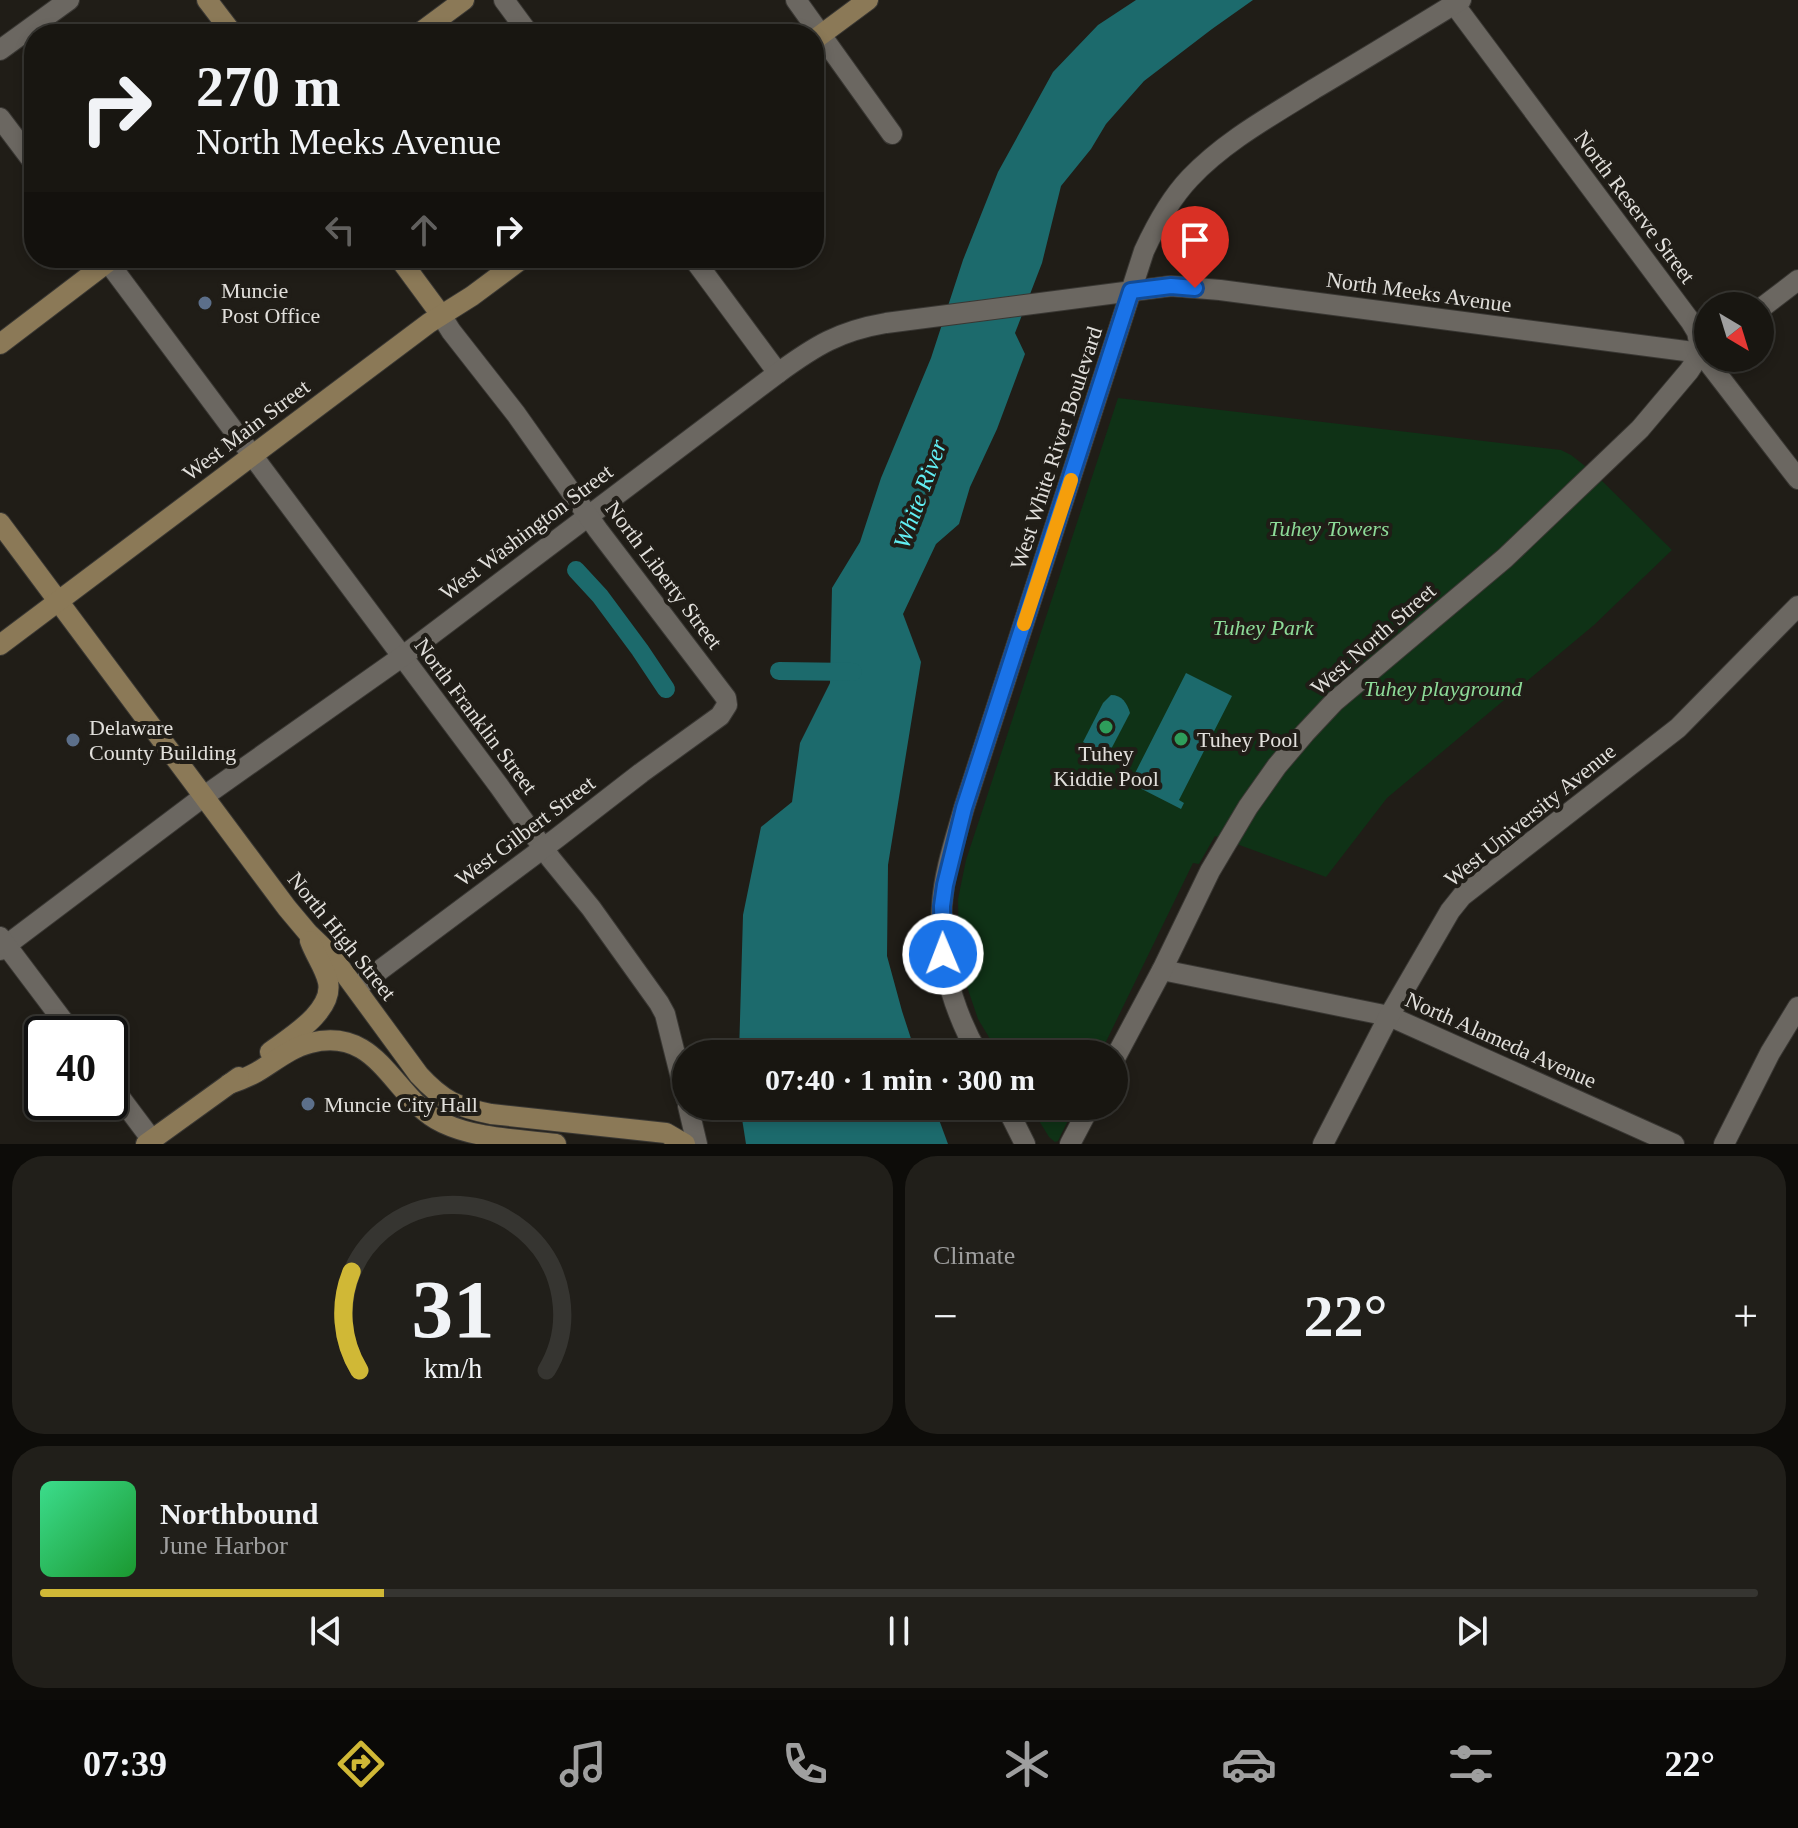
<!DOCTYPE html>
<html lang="en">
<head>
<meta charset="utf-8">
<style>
	:root { --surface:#181611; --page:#211f1a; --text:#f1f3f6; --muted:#9f9f9f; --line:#363531; --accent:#d0b836 }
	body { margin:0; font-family:"Times New Roman",serif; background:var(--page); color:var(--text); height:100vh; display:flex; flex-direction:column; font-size:30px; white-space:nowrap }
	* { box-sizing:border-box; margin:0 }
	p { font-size:26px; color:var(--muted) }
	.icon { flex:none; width:44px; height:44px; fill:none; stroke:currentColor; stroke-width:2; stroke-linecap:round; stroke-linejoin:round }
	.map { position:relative; height:1144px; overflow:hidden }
	.panel { display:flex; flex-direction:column; gap:12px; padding:12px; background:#0d0c09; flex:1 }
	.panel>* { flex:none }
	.hud { position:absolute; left:24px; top:24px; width:800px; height:244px; border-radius:32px; box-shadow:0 4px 12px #0003,0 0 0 2px var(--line); background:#181611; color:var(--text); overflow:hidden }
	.needle { width:52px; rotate:142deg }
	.fabs { position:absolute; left:1694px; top:292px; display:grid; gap:16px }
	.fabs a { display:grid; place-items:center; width:80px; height:80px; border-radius:50%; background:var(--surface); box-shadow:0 4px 12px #0003,0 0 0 2px var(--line); font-size:40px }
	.speed { position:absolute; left:24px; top:1016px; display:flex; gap:16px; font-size:40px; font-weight:700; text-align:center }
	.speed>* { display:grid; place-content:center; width:104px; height:104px; border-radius:50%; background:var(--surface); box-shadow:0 4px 12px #0003,0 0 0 2px var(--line); line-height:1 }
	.speed .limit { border:4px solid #111; border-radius:12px; background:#fff; color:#111 }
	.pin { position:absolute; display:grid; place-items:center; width:68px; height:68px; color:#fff; margin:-82px -34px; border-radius:50% 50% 50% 0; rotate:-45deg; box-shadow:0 0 8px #0007 }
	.pin .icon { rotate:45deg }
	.me { position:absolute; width:88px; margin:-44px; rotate:359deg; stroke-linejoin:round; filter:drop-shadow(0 0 6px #0008) }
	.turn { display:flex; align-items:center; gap:28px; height:168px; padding:0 40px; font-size:36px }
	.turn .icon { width:104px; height:104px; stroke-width:2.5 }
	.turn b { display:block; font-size:56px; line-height:68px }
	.lanes { display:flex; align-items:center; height:76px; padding:0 40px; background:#0003; justify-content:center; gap:40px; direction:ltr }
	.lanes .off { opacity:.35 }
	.big { font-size:60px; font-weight:700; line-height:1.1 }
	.panel .widget { flex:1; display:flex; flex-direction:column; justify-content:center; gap:12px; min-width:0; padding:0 28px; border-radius:32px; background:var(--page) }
	.panel .dial { align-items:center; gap:0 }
	.dial svg { height:208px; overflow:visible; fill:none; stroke:var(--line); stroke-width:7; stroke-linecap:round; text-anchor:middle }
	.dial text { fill:var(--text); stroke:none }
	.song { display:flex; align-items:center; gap:24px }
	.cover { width:96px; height:96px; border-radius:12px; background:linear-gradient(135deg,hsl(150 70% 55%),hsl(130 70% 35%)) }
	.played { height:8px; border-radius:4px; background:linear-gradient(90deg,var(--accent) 20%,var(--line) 20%) }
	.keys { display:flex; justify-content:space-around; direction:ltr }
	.heat { display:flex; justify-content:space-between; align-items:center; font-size:44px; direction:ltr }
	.panel .tiles { flex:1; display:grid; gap:12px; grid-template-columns:1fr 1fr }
	.widget:last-child { grid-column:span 2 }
	.trip { position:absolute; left:672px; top:1040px; width:456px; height:80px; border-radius:40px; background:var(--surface); box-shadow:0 4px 12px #0003,0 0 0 2px var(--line); font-weight:700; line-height:80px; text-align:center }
	.tabs { display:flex; height:128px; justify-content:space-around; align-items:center; background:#0a0907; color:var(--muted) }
	.tabs .icon { width:56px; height:56px }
	.tabs .selected { color:var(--accent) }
	.tabs b { font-size:36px; color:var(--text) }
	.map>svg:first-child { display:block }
	.green { fill:#0f3216 }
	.water { fill:#1c6a6c }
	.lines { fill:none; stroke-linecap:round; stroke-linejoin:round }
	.canal { stroke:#1c6a6c; stroke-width:18 }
	.minor-casing { stroke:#393733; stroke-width:22 }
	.tertiary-casing { stroke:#393733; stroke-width:22 }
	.secondary-casing { stroke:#393733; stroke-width:22 }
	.minor { stroke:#6b6761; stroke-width:20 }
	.tertiary { stroke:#6b6761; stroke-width:20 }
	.secondary { stroke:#8b7957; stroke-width:20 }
	.route-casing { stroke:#114b97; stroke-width:20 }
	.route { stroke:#1a73e8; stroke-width:14 }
	.slow { stroke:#f59e0b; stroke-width:14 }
	.service-dot { fill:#5c6f8a; stroke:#201d17; stroke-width:3 }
	.leisure-dot { fill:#2e9e5b; stroke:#201d17; stroke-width:3 }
	.labels { text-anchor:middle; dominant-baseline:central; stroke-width:8; stroke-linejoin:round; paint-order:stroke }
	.street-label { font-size:22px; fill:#e1dfdb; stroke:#201d17 }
	.poi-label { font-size:22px; fill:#e1dfdb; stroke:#201d17; text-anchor:start }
	.park-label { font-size:22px; font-style:italic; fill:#8ddb98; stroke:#201d17 }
	.water-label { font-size:24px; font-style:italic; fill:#61eef3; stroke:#201d17 }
</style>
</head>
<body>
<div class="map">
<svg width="1798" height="1144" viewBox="0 0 1798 1144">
	<rect width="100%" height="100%" fill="#201d17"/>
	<g class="green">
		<polygon points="1118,398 1561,450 1571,455 1594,473 1672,550 1594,625 1387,798 1326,877 1215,836 1199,864 1193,863 1100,1054 999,1054 978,1019 959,963 958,899 966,860"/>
		<polygon points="1030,1106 1075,1106 1058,1141 1055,1142 1049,1137"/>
	</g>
	<g class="water">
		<polygon points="1136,0 1253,0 1212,29 1144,81 1106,124 1091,149 1061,186 1042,263 1015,333 1025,354 997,429 970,487 959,524 936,544 903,614 921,662 888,865 887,956 902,1011 916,1054 739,1054 743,915 761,827 792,802 800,743 830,683 832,588 860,542 881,478 931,358 963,260 998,172 1053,72 1098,25"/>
		<polygon points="1186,673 1232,696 1179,800 1184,803 1181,809 1130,783"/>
		<path d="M 1111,695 C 1122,695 1127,703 1130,713 L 1108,755 L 1083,742 L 1103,703 Z"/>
		<polygon points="740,1106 934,1106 948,1144 746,1144"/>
	</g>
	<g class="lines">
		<g class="canal">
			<polyline points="576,570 600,596 640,650 666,689"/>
			<polyline points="779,671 853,672"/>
		</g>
		<g class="minor-casing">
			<g id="minor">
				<polyline points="504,0 529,34"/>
				<polyline points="796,0 892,134"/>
				<polyline points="1454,4 1691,322 1697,332 1701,353 1798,479"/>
				<polyline points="0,50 69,0"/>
				<polyline points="0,118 34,163"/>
				<polyline points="105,258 499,786 551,859 591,908 659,1003 665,1014 686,1098"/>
				<polyline points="693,258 778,373"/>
				<polyline points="1760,309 1798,280"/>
				<path d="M 0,950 L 203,797 L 403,656 L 778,373 C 815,346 839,331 886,323 L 1171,286 L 1220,290 L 1701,353"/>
				<polyline points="1162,970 1389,1016 1674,1144"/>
				<polyline points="356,988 557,838 641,773 720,716 727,705 726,698 598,530 516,414 451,331 441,315"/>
				<polyline points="1114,1060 1162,970 1210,871 1248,807 1277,766 1305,733 1335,701 1505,558 1594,473 1640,429 1689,371 1701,353 1708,348"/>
				<polyline points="688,1106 697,1144"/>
				<polyline points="1070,1144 1090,1106"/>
				<polyline points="1724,1144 1770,1053 1798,1007"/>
			</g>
		</g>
		<g class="tertiary-casing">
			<g id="tertiary">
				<polyline points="0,937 73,1034"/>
				<path d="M 978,1054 C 952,1008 938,959 942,905 C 944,872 955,840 964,808 L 1144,251 C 1156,225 1170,199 1190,178 C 1225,141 1271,116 1314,89 C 1363,60 1412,30 1461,0"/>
				<polyline points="110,1084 152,1140"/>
				<polyline points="1006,1106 1025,1144"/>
				<polyline points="1323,1144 1389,1016 1450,911 1462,896 1678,728 1798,606"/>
			</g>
		</g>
		<g class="secondary-casing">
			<g id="secondary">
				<polyline points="207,0 233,34"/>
				<polyline points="418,34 464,0"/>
				<polyline points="814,40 868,0"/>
				<polyline points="399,258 441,315"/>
				<polyline points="0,344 113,258"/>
				<path d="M 0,523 L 287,908 L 308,933 L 331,955 L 419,1075 C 443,1101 457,1107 491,1114 L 666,1133 L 685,1144"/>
				<polyline points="0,645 429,323 472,296 523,258"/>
				<path d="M 270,1052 C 290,1037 334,1011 328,982 C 325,968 315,955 310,941"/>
				<path d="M 229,1084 C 238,1081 248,1077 257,1072 C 274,1062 290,1048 310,1043 C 380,1025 392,1099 443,1123 C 477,1139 519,1139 556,1144"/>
				<polyline points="146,1144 239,1077"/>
			</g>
		</g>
		<use href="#minor" class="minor"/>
		<use href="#tertiary" class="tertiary"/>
		<use href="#secondary" class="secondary"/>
	</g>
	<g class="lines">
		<g class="route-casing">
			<polyline id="route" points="943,954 942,906 945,885 964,808 1131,291 1171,286 1195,288"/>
		</g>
		<use href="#route" class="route"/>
		<polyline class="slow" points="1024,624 1071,480"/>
	</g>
	<g class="service-dot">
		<circle cx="205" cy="303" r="8"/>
		<circle cx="73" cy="740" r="8"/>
		<circle cx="308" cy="1104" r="8"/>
	</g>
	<g class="leisure-dot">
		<circle cx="1106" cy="727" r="8"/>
		<circle cx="1181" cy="739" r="8"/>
	</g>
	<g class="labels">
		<g class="street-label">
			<text transform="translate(1635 207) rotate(53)">North Reserve Street</text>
			<text transform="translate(1419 292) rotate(8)">North Meeks Avenue</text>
			<text transform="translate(246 430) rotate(-37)">West Main Street</text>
			<text transform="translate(1056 448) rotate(-72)">West White River Boulevard</text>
			<text transform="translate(526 532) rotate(-37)">West Washington Street</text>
			<text transform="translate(664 575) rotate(53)">North Liberty Street</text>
			<text transform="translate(1373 639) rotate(-41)">West North Street</text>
			<text transform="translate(476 716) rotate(53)">North Franklin Street</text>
			<text transform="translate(1530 815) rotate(-39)">West University Avenue</text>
			<text transform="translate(525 831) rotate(-37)">West Gilbert Street</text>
			<text transform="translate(342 936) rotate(51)">North High Street</text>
			<text transform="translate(1501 1040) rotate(24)">North Alameda Avenue</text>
		</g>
		<g class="poi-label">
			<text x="221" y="290">Muncie<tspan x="221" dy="25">Post Office</tspan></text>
			<text x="89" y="727">Delaware<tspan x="89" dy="25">County Building</tspan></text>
			<text x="1197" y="739">Tuhey Pool</text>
			<text x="1106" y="753" text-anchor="middle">Tuhey<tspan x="1106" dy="25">Kiddie Pool</tspan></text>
			<text x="324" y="1104">Muncie City Hall</text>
		</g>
		<g class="park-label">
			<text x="1329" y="528">Tuhey Towers</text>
			<text x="1263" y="627">Tuhey Park</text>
			<text x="1443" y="688">Tuhey playground</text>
		</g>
		<g class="water-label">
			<text transform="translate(920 494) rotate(-70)">White River</text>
		</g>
	</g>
</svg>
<div class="fabs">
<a><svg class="needle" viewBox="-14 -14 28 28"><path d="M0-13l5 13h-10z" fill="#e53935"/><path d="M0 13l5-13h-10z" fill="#9f9f9f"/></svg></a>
</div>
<div class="speed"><div class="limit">40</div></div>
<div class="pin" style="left:1195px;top:288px;background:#d93025"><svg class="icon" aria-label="arrive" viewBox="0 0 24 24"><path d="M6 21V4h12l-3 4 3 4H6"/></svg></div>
<svg class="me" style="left:943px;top:954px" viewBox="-20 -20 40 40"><circle r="17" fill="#1a73e8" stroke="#fff" stroke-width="3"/><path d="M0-11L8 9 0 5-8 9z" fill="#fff"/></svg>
<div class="trip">07:40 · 1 min · 300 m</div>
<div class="hud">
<div class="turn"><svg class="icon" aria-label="right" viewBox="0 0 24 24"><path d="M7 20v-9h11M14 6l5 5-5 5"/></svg><div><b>270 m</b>North Meeks Avenue</div></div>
<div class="lanes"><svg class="icon off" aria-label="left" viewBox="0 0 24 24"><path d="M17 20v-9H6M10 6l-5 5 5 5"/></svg><svg class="icon off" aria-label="ahead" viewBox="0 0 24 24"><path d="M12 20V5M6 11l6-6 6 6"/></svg><svg class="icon" aria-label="right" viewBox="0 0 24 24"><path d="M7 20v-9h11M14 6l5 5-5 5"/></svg></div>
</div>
</div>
<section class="panel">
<div class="tiles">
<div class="widget dial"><svg viewBox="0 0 100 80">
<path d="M14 69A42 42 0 1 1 86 69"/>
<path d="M14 69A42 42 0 0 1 11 31" stroke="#d0b836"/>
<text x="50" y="56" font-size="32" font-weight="700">31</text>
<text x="50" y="72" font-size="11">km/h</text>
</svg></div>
<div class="widget"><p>Climate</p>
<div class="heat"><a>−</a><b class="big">22°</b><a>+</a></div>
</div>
<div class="widget">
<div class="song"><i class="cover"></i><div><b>Northbound</b><p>June Harbor</p></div></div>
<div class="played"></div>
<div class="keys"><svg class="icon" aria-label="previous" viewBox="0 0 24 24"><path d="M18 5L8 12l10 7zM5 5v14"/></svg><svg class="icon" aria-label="pause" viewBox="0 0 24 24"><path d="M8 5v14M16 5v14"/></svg><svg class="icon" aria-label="next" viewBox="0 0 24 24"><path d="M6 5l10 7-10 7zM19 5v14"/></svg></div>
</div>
</div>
</section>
<nav class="tabs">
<b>07:39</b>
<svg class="icon selected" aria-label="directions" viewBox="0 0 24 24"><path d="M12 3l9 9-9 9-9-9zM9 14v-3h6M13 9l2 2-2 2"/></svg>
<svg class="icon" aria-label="music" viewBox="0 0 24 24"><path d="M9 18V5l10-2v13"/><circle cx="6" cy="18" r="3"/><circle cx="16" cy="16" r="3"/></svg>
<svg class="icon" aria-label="phone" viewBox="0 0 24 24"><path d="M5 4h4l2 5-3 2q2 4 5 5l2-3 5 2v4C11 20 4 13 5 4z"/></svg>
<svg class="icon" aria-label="climate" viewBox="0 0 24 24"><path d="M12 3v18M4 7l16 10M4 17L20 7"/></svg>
<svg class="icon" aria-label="car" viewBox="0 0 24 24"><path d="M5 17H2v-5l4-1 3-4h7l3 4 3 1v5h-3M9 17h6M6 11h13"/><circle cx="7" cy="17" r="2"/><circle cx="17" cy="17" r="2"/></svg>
<svg class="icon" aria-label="filters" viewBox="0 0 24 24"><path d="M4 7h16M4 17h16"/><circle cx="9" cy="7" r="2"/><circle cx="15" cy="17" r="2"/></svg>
<b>22°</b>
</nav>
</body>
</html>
